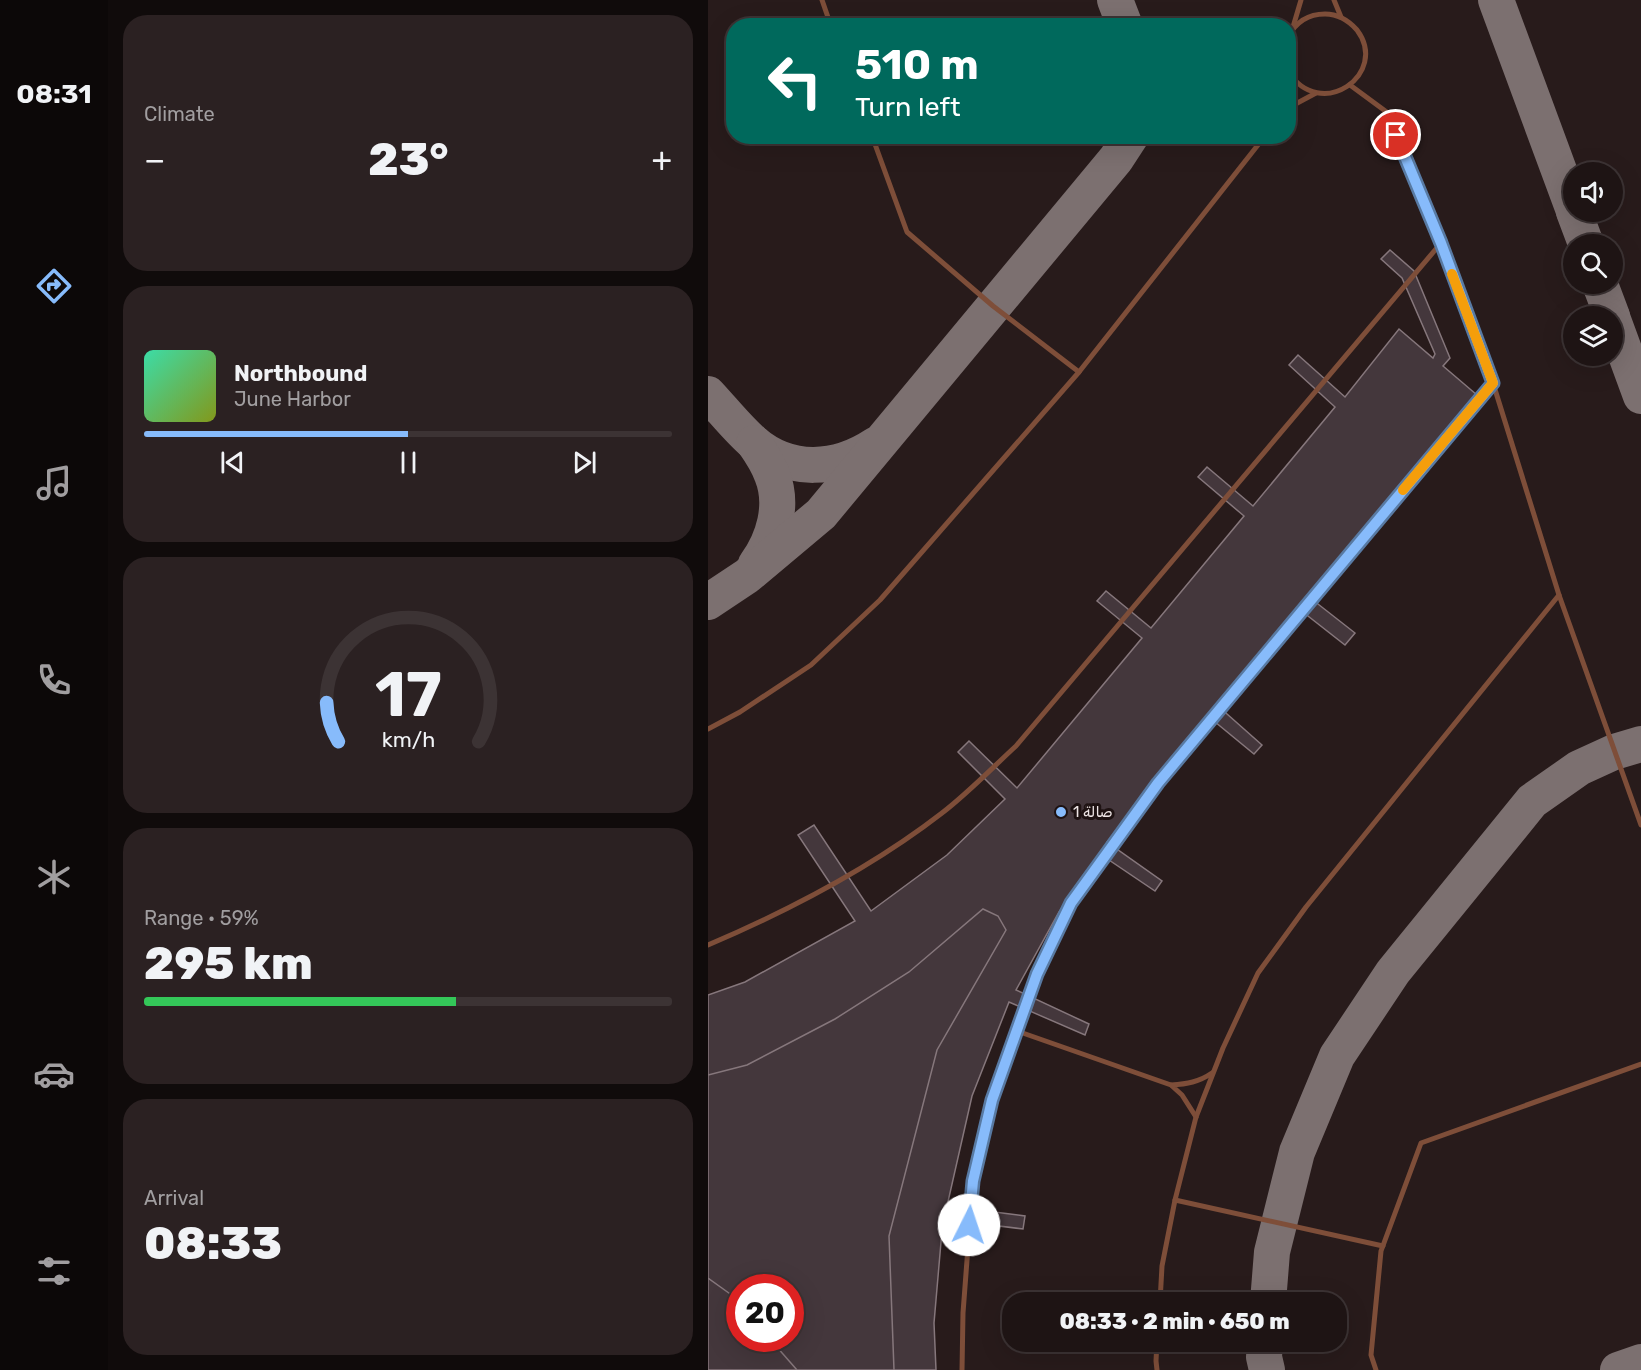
<!DOCTYPE html>
<html lang="en">
<head>
<meta charset="utf-8">
<style>
	:root { --surface:#1e1414; --page:#2b2122; --text:#f1f3f6; --muted:#a19ea0; --line:#3c3334; --accent:#87bbfb }
	body { margin:0; font-family:Rubik,Cairo,sans-serif; background:var(--page); color:var(--text); height:100vh; display:flex; flex-direction:column; font-size:22px; white-space:nowrap }
	* { box-sizing:border-box; margin:0 }
	p { font-size:20px; color:var(--muted) }
	.icon { flex:none; width:33px; height:33px; fill:none; stroke:currentColor; stroke-width:2; stroke-linecap:round; stroke-linejoin:round }
	.map { position:relative; flex:1; overflow:hidden }
	.details { display:flex; flex-direction:column; gap:15px; padding:15px; background:#100b0b; width:600px }
	.details>* { flex:none }
	.top-card { position:absolute; left:18px; top:18px; width:570px; height:126px; border-radius:24px; box-shadow:0 6px 24px #0002,0 0 0 2px var(--line); background:#00695c; color:#fff; overflow:hidden }
	.buttons { position:absolute; left:855px; top:162px; display:grid; gap:12px }
	.buttons a { display:grid; place-items:center; width:60px; height:60px; border-radius:50%; background:var(--surface); box-shadow:0 6px 24px #0002,0 0 0 2px var(--line); font-size:30px }
	.speed { position:absolute; left:18px; top:1274px; display:flex; gap:12px; font-size:30px; font-weight:700; text-align:center }
	.speed>* { display:grid; place-content:center; width:78px; height:78px; border-radius:50%; background:var(--surface); box-shadow:0 6px 24px #0002,0 0 0 2px var(--line); line-height:1 }
	.speed .limit { border:9px solid #d22; background:#fff; color:#111 }
	.pin { position:absolute; display:grid; place-items:center; width:51px; height:51px; color:#fff; margin:-26px; border:3px solid #fff; border-radius:50%; box-shadow:0 2px 6px #0007 }
	.me { position:absolute; width:66px; margin:-33px; rotate:4deg; stroke-linejoin:round; filter:drop-shadow(0 0 4px #0008) }
	.turn { display:flex; align-items:center; gap:21px; height:126px; padding:0 30px; font-size:27px }
	.turn .icon { width:78px; height:78px; stroke-width:2.5 }
	.turn b { display:block; font-size:42px; line-height:51px }
	.big { font-size:45px; font-weight:800; line-height:1.1 }
	.details .widget { flex:1; display:flex; flex-direction:column; justify-content:center; gap:9px; min-width:0; padding:0 21px; border-radius:24px; background:var(--page) }
	.details .dial { align-items:center; gap:0 }
	.dial svg { height:156px; overflow:visible; fill:none; stroke:var(--line); stroke-width:7; stroke-linecap:round; text-anchor:middle }
	.dial text { fill:var(--text); stroke:none }
	.song { display:flex; align-items:center; gap:18px }
	.cover { width:72px; height:72px; border-radius:9px; background:linear-gradient(135deg,hsl(160 70% 55%),hsl(70 70% 35%)) }
	.played { height:6px; border-radius:3px; background:linear-gradient(90deg,var(--accent) 50%,var(--line) 50%) }
	.keys { display:flex; justify-content:space-around; direction:ltr }
	.heat { display:flex; justify-content:space-between; align-items:center; font-size:33px; direction:ltr }
	.charge { height:9px; border-radius:4px; background:linear-gradient(90deg,#34c759 59%,var(--line) 0) }
	.trip { position:absolute; left:294px; top:1292px; width:345px; height:60px; border-radius:24px; background:var(--surface); box-shadow:0 6px 24px #0002,0 0 0 2px var(--line); font-weight:800; line-height:60px; text-align:center }
	main { display:flex; flex:1; min-height:0 }
	.tab-bar { display:flex; flex-direction:column; width:108px; justify-content:space-around; align-items:center; background:#0c0808; color:var(--muted) }
	.tab-bar .icon { width:42px; height:42px }
	.tab-bar .current { color:var(--accent) }
	.tab-bar b { font-size:27px; color:var(--text) }
	.map>svg:first-child { display:block }
	.lines { fill:none; stroke-linecap:round; stroke-linejoin:round }
	.taxiway { stroke:#7c7070; stroke-width:36 }
	.building { fill:#44373c; stroke:#86777c; stroke-width:1.5; fill-rule:evenodd }
	.lane { stroke:#7e4e39; stroke-width:5 }
	.route-casing { stroke:#587aa3; stroke-width:15 }
	.route { stroke:#87bbfb; stroke-width:10 }
	.slow { stroke:#f59e0b; stroke-width:10 }
	.poi-dot { fill:#87bbfb; stroke:#1e1212; stroke-width:2 }
	.labels { text-anchor:middle; dominant-baseline:central; stroke-width:6; stroke-linejoin:round; paint-order:stroke }
	.poi-label { font-size:15px; fill:#eee5e5; stroke:#1e1212; text-anchor:start }
</style>
</head>
<body>
<main>
<nav class="tab-bar">
<b>08:31</b>
<svg class="icon current" aria-label="directions" viewBox="0 0 24 24"><path d="M12 3l9 9-9 9-9-9zM9 14v-3h6M13 9l2 2-2 2"/></svg>
<svg class="icon" aria-label="music" viewBox="0 0 24 24"><path d="M9 18V5l10-2v13"/><circle cx="6" cy="18" r="3"/><circle cx="16" cy="16" r="3"/></svg>
<svg class="icon" aria-label="phone" viewBox="0 0 24 24"><path d="M5 4h4l2 5-3 2q2 4 5 5l2-3 5 2v4C11 20 4 13 5 4z"/></svg>
<svg class="icon" aria-label="climate" viewBox="0 0 24 24"><path d="M12 3v18M4 7l16 10M4 17L20 7"/></svg>
<svg class="icon" aria-label="car" viewBox="0 0 24 24"><path d="M5 17H2v-5l4-1 3-4h7l3 4 3 1v5h-3M9 17h6M6 11h13"/><circle cx="7" cy="17" r="2"/><circle cx="17" cy="17" r="2"/></svg>
<svg class="icon" aria-label="filters" viewBox="0 0 24 24"><path d="M4 7h16M4 17h16"/><circle cx="9" cy="7" r="2"/><circle cx="15" cy="17" r="2"/></svg>
</nav>
<section class="details">
<div class="widget"><p>Climate</p>
<div class="heat"><a>−</a><b class="big">23°</b><a>+</a></div>
</div>
<div class="widget">
<div class="song"><i class="cover"></i><div><b>Northbound</b><p>June Harbor</p></div></div>
<div class="played"></div>
<div class="keys"><svg class="icon" aria-label="previous" viewBox="0 0 24 24"><path d="M18 5L8 12l10 7zM5 5v14"/></svg><svg class="icon" aria-label="pause" viewBox="0 0 24 24"><path d="M8 5v14M16 5v14"/></svg><svg class="icon" aria-label="next" viewBox="0 0 24 24"><path d="M6 5l10 7-10 7zM19 5v14"/></svg></div>
</div>
<div class="widget dial"><svg viewBox="0 0 100 80">
<path d="M14 69A42 42 0 1 1 86 69"/>
<path d="M14 69A42 42 0 0 1 8 49" stroke="#87bbfb"/>
<text x="50" y="56" font-size="32" font-weight="700">17</text>
<text x="50" y="72" font-size="11">km/h</text>
</svg></div>
<div class="widget"><p>Range · 59%</p><b class="big">295 km</b><div class="charge"></div></div>
<div class="widget"><p>Arrival</p><b class="big">08:33</b></div>
</section>
<div class="map">
<svg width="933" height="1370" viewBox="0 0 933 1370">
	<rect width="100%" height="100%" fill="#281b1b"/>
	<g class="lines">
		<g class="taxiway">
			<polyline points="407,0 417,26"/>
			<polyline points="788,0 866,211"/>
			<polyline points="866,212 878,244"/>
			<polyline points="892,284 904,316"/>
			<polyline points="904,317 933,396"/>
			<path d="M 0,394 C 15,410 29,428 45,442 C 82,474 129,470 167,445"/>
			<path d="M 46,443 C 53,453 60,464 64,475 C 76,505 66,539 48,564"/>
			<polyline points="0,602 39,576 113,514 408,159 423,136"/>
			<polyline points="560,1302 564,1252 589,1152 629,1056 685,972 824,801 871,768 906,752 933,744"/>
			<polyline points="557,1341 556,1357 559,1370"/>
			<polyline points="910,1370 933,1362"/>
		</g>
	</g>
	<g class="building">
		<path d="M 682,250 L 706,271 L 742,358 L 735,366 L 769,395 L 601,597 L 647,633 L 637,645 L 591,609 L 510,706 L 554,745 L 546,754 L 501,717 L 399,842 L 454,881 L 447,891 L 392,854 L 351,912 L 308,990 L 381,1024 L 377,1035 L 301,1002 L 264,1096 L 239,1206 L 317,1216 L 315,1229 L 235,1219 L 226,1323 L 228,1370 L 0,1370 L 0,995 L 37,982 L 147,921 L 90,835 L 106,825 L 163,911 L 239,855 L 297,799 L 250,752 L 261,741 L 309,788 L 434,638 L 389,601 L 398,591 L 443,628 L 536,516 L 490,477 L 499,467 L 545,506 L 627,407 L 581,365 L 590,355 L 637,397 L 691,329 L 725,358 L 727,354 L 694,278 L 673,259 ZM 32,1287 L 82,1287 L 82,1338 L 32,1338 Z"/>
		<polygon points="275,909 290,916 298,930 229,1050 181,1236 186,1370 89,1370 61,1338 82,1338 82,1287 32,1287 32,1303 25,1296 0,1278 0,1075 39,1065 127,1019 201,972"/>
	</g>
	<g class="lines">
		<g class="lane">
			<polyline points="114,0 123,26"/>
			<polyline points="626,0 633,17"/>
			<polyline points="585,27 593,0"/>
			<path d="M 580,37 C 588,22 601,14 617,14 C 630,14 641,21 649,30 C 682,74 612,123 580,71"/>
			<polyline points="642,85 680,113 733,243 785,383 851,595 933,825"/>
			<polyline points="580,108 608,93"/>
			<polyline points="164,136 199,232 285,306 371,372"/>
			<polyline points="0,729 32,712 103,665 172,600 371,372 557,136"/>
			<path d="M 0,945 C 82,910 163,868 234,813 C 260,793 284,768 308,746 L 733,243"/>
			<polyline points="309,1031 463,1085"/>
			<path d="M 488,1117 L 474,1095 L 463,1085 C 479,1084 491,1082 504,1073"/>
			<polyline points="467,1200 675,1246"/>
			<polyline points="452,1302 454,1266 467,1200 488,1117 515,1048 550,973 598,907 851,595"/>
			<polyline points="254,1370 255,1313 265,1181 283,1100 329,974 363,903 450,783 785,383"/>
			<polyline points="449,1370 448,1361 449,1341"/>
			<polyline points="668,1370 663,1355 673,1251 713,1143 933,1064"/>
		</g>
	</g>
	<g class="lines">
		<g class="route-casing">
			<polyline id="route" points="261,1225 265,1181 284,1100 329,974 363,903 450,783 785,383 733,243 688,135"/>
		</g>
		<use href="#route" class="route"/>
		<polyline class="slow" points="695,490 785,383 744,274"/>
	</g>
	<circle class="poi-dot" cx="353" cy="812" r="6"/>
	<g class="labels">
		<g class="poi-label">
			<text x="365" y="812">صالة 1</text>
		</g>
	</g>
</svg>
<div class="buttons">
<a><svg class="icon" aria-label="sound" viewBox="0 0 24 24"><path d="M4 9h4l5-4v14l-5-4H4zM17 9q2 3 0 6"/></svg></a>
<a><svg class="icon" aria-label="search" viewBox="0 0 24 24"><circle cx="10" cy="10" r="6"/><path d="M15 15l6 6"/></svg></a>
<a><svg class="icon" aria-label="layers" viewBox="0 0 24 24"><path d="M12 4l9 5-9 5-9-5zM3 14l9 5 9-5"/></svg></a>
</div>
<div class="speed"><div class="limit">20</div></div>
<div class="pin" style="left:688px;top:135px;background:#d93025"><svg class="icon" aria-label="arrive" viewBox="0 0 24 24"><path d="M6 21V4h12l-3 4 3 4H6"/></svg></div>
<svg class="me" style="left:261px;top:1225px" viewBox="-20 -20 40 40"><circle r="19" fill="#fff"/><path d="M0-13L10 11 0 6-10 11z" fill="#87bbfb"/></svg>
<div class="trip">08:33 · 2 min · 650 m</div>
<div class="top-card">
<div class="turn"><svg class="icon" aria-label="left" viewBox="0 0 24 24"><path d="M17 20v-9H6M10 6l-5 5 5 5"/></svg><div><b>510 m</b>Turn left</div></div>
</div>
</div>
</main>
</body>
</html>
